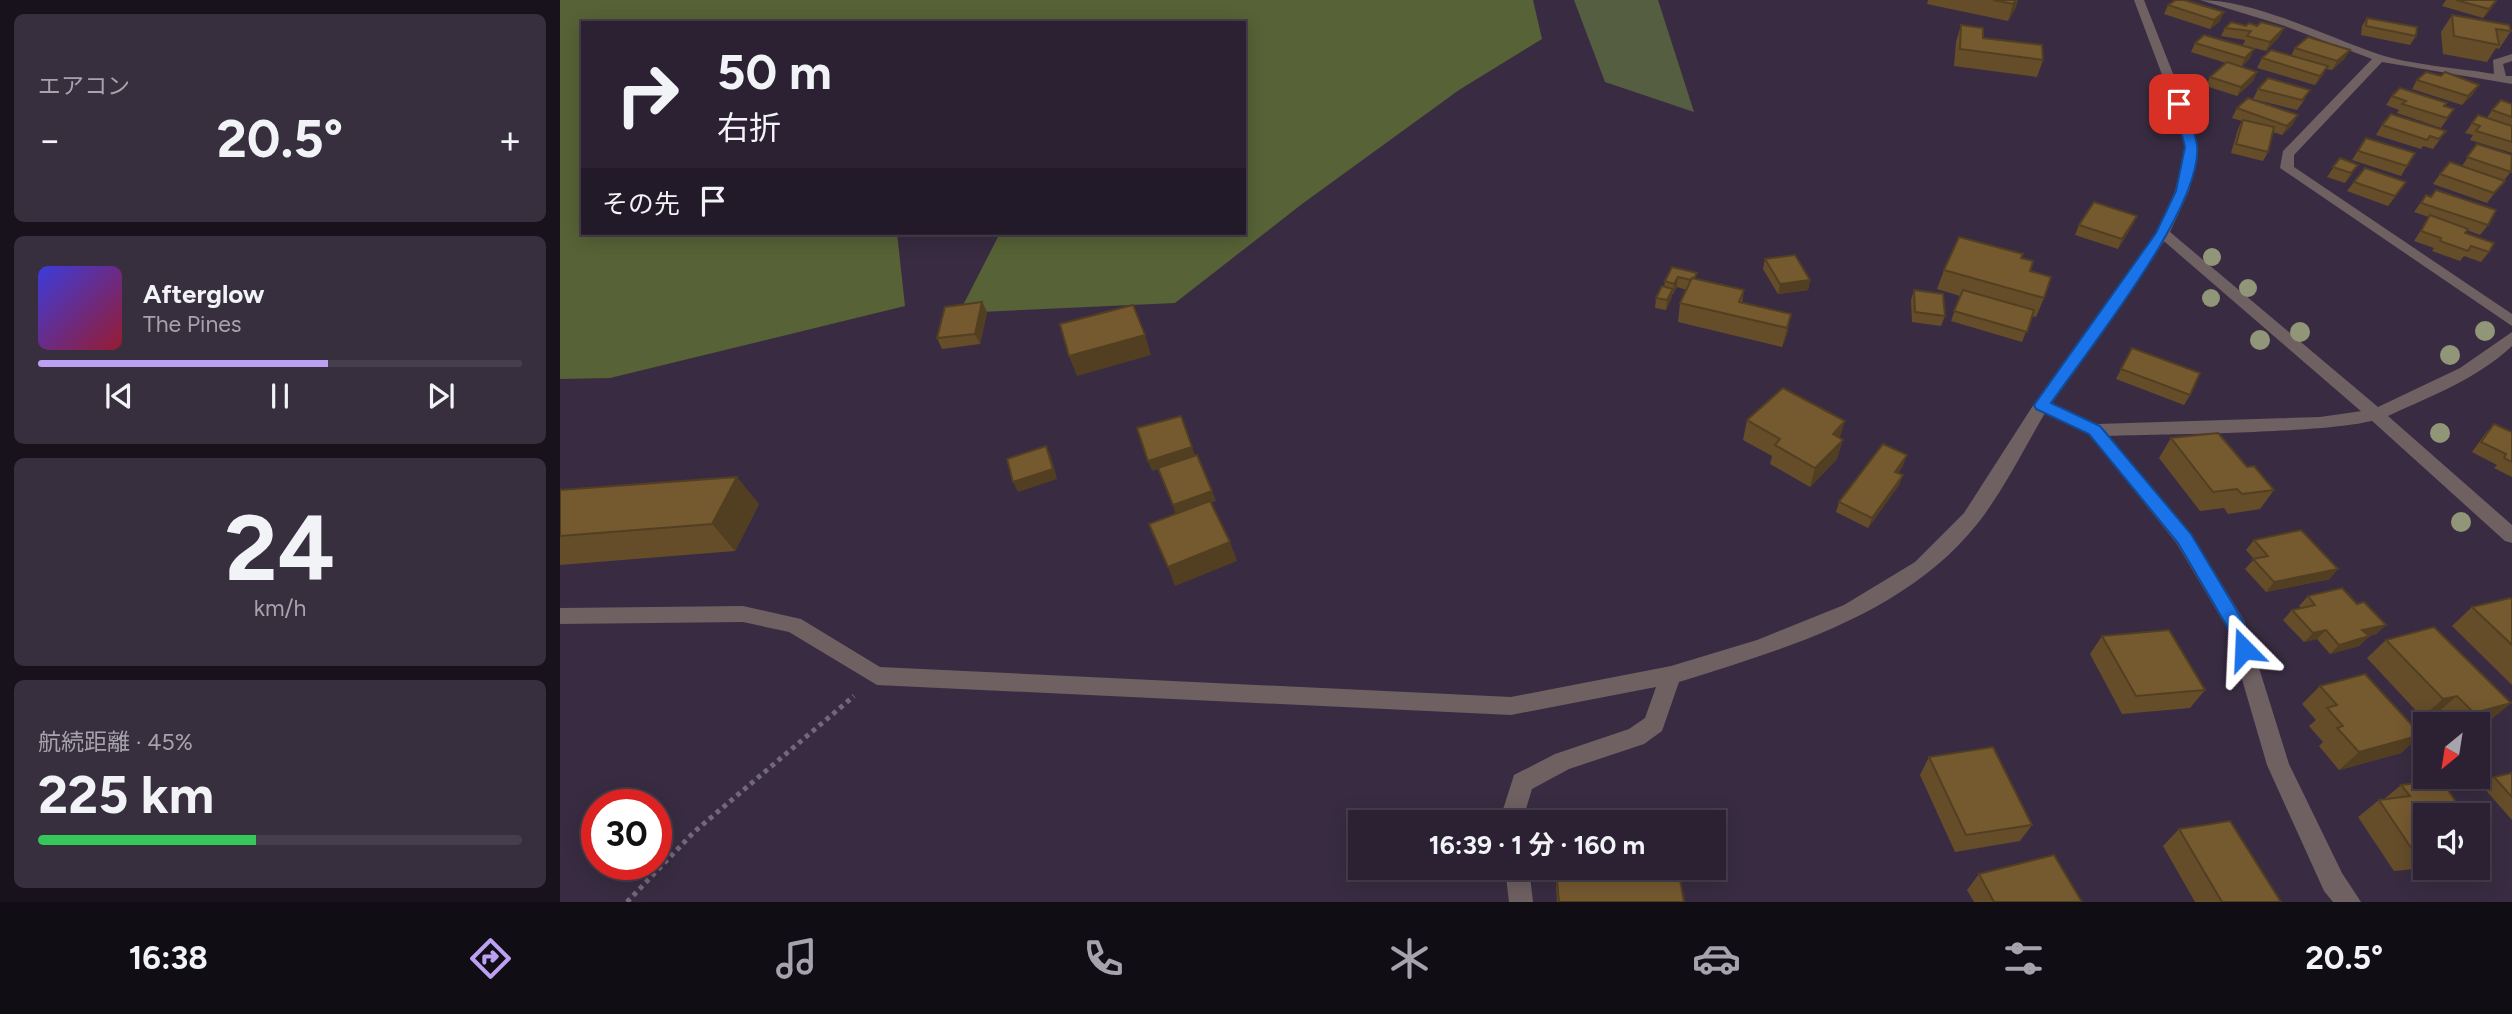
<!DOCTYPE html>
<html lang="ja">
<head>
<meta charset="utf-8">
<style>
	:root { --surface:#2b2132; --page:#372e3e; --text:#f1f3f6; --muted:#a6a3ac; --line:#473e4d; --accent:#bca0f2 }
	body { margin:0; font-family:Figtree,"Noto Sans JP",sans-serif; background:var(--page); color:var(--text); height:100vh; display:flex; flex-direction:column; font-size:26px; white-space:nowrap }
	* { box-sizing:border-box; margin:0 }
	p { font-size:23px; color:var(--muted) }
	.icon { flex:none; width:38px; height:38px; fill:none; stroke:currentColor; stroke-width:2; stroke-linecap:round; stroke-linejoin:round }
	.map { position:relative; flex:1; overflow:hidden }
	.drawer { display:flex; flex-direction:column; gap:14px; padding:14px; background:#18121c; width:560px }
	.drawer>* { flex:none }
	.guide { position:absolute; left:21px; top:21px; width:665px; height:214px; border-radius:0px; box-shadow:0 4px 18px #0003,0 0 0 2px var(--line); background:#2b2132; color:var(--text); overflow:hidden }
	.needle { width:46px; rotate:210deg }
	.buttons { position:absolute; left:1853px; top:712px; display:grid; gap:14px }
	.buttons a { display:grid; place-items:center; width:77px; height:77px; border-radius:0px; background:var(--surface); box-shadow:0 4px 18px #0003,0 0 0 2px var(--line); font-size:35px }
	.speed { position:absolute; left:21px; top:789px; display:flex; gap:14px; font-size:35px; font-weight:700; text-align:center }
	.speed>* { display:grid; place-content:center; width:91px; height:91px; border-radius:50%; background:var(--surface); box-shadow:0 4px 18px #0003,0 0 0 2px var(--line); line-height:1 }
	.speed .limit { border:10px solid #d22; background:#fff; color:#111 }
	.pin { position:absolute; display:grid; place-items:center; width:60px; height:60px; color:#fff; margin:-30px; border-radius:14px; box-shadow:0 4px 10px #0006 }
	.me { position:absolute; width:77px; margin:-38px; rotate:339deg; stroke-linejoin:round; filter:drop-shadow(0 0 5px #0008) }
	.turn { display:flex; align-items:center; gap:24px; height:147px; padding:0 21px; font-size:32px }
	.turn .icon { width:91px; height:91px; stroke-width:2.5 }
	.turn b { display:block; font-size:49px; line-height:60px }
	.then { display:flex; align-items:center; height:66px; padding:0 21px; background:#0003; gap:14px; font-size:26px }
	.big { font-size:52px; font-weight:700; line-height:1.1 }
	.drawer .card { flex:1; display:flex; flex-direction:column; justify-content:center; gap:10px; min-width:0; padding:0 24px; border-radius:10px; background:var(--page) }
	.drawer .dial { align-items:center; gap:0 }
	.dial b { font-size:91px; line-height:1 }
	.song { display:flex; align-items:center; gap:21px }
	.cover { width:84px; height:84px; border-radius:10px; background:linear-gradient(135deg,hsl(240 70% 55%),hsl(350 70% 35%)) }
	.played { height:7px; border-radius:4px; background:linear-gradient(90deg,var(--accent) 60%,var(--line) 60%) }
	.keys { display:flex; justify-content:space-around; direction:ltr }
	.heat { display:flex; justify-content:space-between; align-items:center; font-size:38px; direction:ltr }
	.charge { height:10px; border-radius:5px; background:linear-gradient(90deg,#34c759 45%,var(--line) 0) }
	.trip { position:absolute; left:788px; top:810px; width:378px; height:70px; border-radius:0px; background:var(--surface); box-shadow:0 4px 18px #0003,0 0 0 2px var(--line); font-weight:700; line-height:70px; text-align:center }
	.dock { display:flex; height:112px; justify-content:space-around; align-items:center; background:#110d14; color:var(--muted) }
	.dock .icon { width:49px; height:49px }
	.dock .selected { color:var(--accent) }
	.dock b { font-size:32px; color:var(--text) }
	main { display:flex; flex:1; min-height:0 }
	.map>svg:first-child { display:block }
	.green { fill:#565e41 }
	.forest { fill:#576236 }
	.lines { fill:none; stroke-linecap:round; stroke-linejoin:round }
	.path { stroke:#73677b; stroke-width:5; stroke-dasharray:4.5 4.5; stroke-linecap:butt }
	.minor { fill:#6f6062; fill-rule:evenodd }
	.tertiary { fill:#6f6062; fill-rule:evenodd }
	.tree { fill:#909677 }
	.wall { fill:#654d29 }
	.shaded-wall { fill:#523f22 }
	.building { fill:#755a30; stroke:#523f22; stroke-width:2 }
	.route { fill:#1a73e8; stroke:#114b97; stroke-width:2 }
</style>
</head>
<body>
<main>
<section class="drawer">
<div class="card"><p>エアコン</p>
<div class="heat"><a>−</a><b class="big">20.5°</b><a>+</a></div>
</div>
<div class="card">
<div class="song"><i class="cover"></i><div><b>Afterglow</b><p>The Pines</p></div></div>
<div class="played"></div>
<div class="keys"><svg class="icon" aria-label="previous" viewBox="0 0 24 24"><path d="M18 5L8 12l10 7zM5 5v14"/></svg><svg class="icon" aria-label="pause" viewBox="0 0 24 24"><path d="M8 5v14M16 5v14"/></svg><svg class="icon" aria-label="next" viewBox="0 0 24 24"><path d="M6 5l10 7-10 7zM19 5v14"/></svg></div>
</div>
<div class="card dial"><b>24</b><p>km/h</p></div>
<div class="card"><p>航続距離 · 45%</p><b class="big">225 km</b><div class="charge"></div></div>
</section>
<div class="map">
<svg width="1952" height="902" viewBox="0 0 1952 902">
	<rect width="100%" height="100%" fill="#392c42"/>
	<polygon class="green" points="1014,0 1098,0 1134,112 1045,82"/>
	<polygon class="forest" points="0,0 973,0 982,39 899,90 742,204 615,303 399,313 440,233 684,233 684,23 23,23 23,233 337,233 345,306 50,378 0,379"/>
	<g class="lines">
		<polyline class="path" points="67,902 134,832 294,696"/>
		<g class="minor">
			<path d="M 1640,0 C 1694,0 1766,36 1818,54 C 1851,65 1899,68 1934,74 L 1933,60 L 1952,54 L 1952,61 L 1943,64 L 1946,76 L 1952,76 L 1952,84 L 1822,62 L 1734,155 L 1734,167 L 1952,314 L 1952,326 L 1720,168 L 1723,151 L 1812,59 L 1725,26 Z"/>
			<path d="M 1603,229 L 1610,233 L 1492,403 L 1537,424 L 1760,417 L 1816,409 L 1824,415 C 1812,434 1585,434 1549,436 L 1631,534 L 1684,620 L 1729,764 L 1782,873 L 1801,902 L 1773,902 L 1764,891 L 1707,765 L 1667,628 L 1617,544 L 1529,434 L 1485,413 C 1464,449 1443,491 1418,523 C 1346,614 1225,649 1119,682 L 1102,731 L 1084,744 L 1009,769 L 972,789 L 962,822 L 939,822 L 954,775 L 995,754 L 1069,729 L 1085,718 L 1096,687 L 951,715 L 317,685 L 229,632 L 183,622 L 0,624 L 0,608 L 183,606 L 241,619 L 320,667 L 951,697 L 1111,666 L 1197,640 L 1284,605 L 1355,562 L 1404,513 L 1476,401 L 1598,230 Z"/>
			<polygon points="945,868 969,868 973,902 949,902"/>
		</g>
		<path class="tertiary" d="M 1574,0 L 1584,0 L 1625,104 L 1637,147 L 1629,191 L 1610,232 L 1818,407 L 1900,368 L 1952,332 L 1952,346 C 1917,379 1871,396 1828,416 L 1952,525 L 1952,543 L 1945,541 L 1810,419 L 1598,236 L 1596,233 L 1615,191 L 1625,147 L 1613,104 Z"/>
	</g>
	<g class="tree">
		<circle cx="1652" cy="257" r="9"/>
		<circle cx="1688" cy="288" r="9"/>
		<circle cx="1651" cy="298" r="9"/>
		<circle cx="1925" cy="331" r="10"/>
		<circle cx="1740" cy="332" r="10"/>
		<circle cx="1700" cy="340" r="10"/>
		<circle cx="1890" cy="355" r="10"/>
		<circle cx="1880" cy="433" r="10"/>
		<circle cx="1901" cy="522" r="10"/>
	</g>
	<g class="wall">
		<polygon points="1368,0 1458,0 1455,9 1448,21 1367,4"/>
		<polygon points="1886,0 1934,0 1931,9 1923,18 1882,6"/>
		<polygon points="1608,5 1660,21 1650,29 1604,14"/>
		<polygon points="1892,15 1951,31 1939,49 1936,48 1927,62 1883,54 1881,32"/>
		<polygon points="1807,18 1856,36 1850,45 1801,35 1802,26"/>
		<polygon points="1401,25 1423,38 1483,60 1477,77 1394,66 1396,42"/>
		<polygon points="1686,26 1697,26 1724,28 1719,37 1706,51 1683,45 1685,40 1661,36 1665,28"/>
		<polygon points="1635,43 1690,58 1681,67 1697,72 1693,81 1677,96 1646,86 1650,77 1666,63 1631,52"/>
		<polygon points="1735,48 1790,50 1784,59 1772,70 1766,69 1762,76 1755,85 1697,68 1702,58 1731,56"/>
		<polygon points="1857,80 1913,94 1902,105 1852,89"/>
		<polygon points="1698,89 1745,99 1737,110 1693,99"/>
		<polygon points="1832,96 1885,106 1894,109 1881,128 1837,113 1839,110 1826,105"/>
		<polygon points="1952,104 1952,153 1910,140 1913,135 1905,133 1918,115 1927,118 1932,110"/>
		<polygon points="1677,108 1733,124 1722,135 1713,132 1708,152 1703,161 1671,153 1678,129 1682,121 1672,118"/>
		<polygon points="1822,125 1886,131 1873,149 1863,146 1861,149 1816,135"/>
		<polygon points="1806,138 1855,153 1841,176 1792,160"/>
		<polygon points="1917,144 1952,170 1927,203 1873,184 1880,174 1902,166"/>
		<polygon points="1780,158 1792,174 1785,183 1767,177"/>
		<polygon points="1794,182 1839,192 1828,206 1787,191"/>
		<polygon points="1866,195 1928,225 1920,235 1907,230 1905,233 1929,252 1921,262 1904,256 1900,261 1872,251 1874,248 1854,241 1869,217 1854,212"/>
		<polygon points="1519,225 1572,226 1558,249 1515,235"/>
		<polygon points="1461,258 1470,271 1484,298 1476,317 1472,316 1462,342 1391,321 1400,296 1377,289 1384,270"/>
		<polygon points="1205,259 1250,280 1248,290 1218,294 1203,269"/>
		<polygon points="1112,267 1136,279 1184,290 1182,303 1231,314 1227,334 1222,347 1118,322 1120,303 1127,290 1117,287 1113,294 1112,294 1111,299 1106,310 1095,308 1096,298 1104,287 1105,281"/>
		<polygon points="1354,290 1385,316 1381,326 1352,322 1351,300"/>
		<polygon points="422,302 427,312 420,344 382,349 377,338"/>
		<polygon points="1572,348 1630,395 1624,405 1556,379"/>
		<polygon points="1187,420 1280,438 1277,459 1250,487 1210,464 1212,456 1183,440"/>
		<polygon points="1934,424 1952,432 1952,477 1934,468 1937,465 1912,452 1925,434"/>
		<polygon points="1611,438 1687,467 1714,490 1700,509 1668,514 1664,508 1640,511 1599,458"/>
		<polygon points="1343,466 1338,473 1343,475 1339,485 1308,528 1276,512 1279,502"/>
		<polygon points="0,490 199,504 175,551 0,565"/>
		<polygon points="1694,540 1770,579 1706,592 1685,569 1694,559 1686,550"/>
		<polygon points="1748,596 1797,604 1826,625 1816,634 1809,636 1799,646 1770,654 1757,639 1744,642 1723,620 1732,610 1741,608 1739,606"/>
		<polygon points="1952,599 1952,685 1892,626 1912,607"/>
		<polygon points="1542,636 1645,690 1630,708 1562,714 1530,654"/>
		<polygon points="1826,640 1951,703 1929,721 1917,724 1886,724 1876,714 1862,717 1807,658"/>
		<polygon points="1760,686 1861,735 1841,753 1779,770 1759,746 1763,742 1749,726 1756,720 1742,704"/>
		<polygon points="1369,757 1472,825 1460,841 1395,852 1360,775"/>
		<polygon points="1952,773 1952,820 1922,786 1934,777"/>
		<polygon points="1841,785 1866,816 1866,868 1834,871 1798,817 1819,800 1823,800"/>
		<polygon points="1619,829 1721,902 1635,902 1603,846"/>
		<polygon points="1918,831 1929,847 1918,855"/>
		<polygon points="996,870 1124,902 997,902 996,886"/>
		<polygon points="1419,874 1522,902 1414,902 1407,890"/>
	</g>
	<g class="shaded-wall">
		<polygon points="1456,0 1458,0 1455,9 1448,21 1453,4"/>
		<polygon points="1936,1 1931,9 1923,18 1929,9"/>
		<polygon points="1664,12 1660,21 1650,29 1654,20"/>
		<polygon points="1724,28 1719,37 1706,51 1710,42"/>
		<polygon points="1694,49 1690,58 1681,67 1685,58"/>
		<polygon points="1790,50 1784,59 1772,70 1777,61"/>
		<polygon points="1768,66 1762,76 1755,85 1760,76"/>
		<polygon points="1697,72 1693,81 1677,96 1681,87"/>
		<polygon points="1919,85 1913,94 1902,105 1908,96"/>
		<polygon points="1738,115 1733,124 1722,135 1727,126"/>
		<polygon points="1798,165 1792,174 1785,183 1791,173"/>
		<polygon points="1577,216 1572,226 1558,249 1562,239"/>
		<polygon points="1118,277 1117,287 1113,294 1114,284"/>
		<polygon points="1250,280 1248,290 1218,294 1220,284"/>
		<polygon points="1113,289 1111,299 1106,310 1107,300"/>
		<polygon points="422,302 427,312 420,344 415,334"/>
		<polygon points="1231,314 1227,334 1222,347 1227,328"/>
		<polygon points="585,335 591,355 517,376 509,356"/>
		<polygon points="1285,421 1279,441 1273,434"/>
		<polygon points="1283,440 1277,459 1250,487 1255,468"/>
		<polygon points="486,446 491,456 497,479 458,492 453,482"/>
		<polygon points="632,447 636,458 592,471 588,461"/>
		<polygon points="1347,455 1343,466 1332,482 1335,472"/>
		<polygon points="1343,475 1339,485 1308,528 1312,518"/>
		<polygon points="177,477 199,504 175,551 152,524"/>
		<polygon points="652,491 656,501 616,515 613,505"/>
		<polygon points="670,542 677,561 615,586 608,567"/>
		<polygon points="1778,569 1770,579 1706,592 1714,582"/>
		<polygon points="1826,625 1816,634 1793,640 1802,630"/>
		<polygon points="1766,630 1757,639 1744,642 1753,633"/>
		<polygon points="1809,636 1799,646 1770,654 1779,645"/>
		<polygon points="1897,696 1876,714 1862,717 1883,699"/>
		<polygon points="1951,703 1929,721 1917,724 1900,724 1914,713"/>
		<polygon points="1861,735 1841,753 1779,770 1799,752"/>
	</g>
	<g class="building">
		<polygon points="1433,0 1456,0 1453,4"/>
		<polygon points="1616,0 1624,0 1664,12 1654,20 1608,5"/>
		<polygon points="1896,0 1934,0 1936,1 1929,9"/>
		<polygon points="1892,15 1949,25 1951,31 1936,29 1939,45 1894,36"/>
		<polygon points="1807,18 1857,27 1856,36 1806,26"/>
		<polygon points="1671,22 1686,26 1689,23 1697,26 1701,22 1724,28 1710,42 1687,36 1691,31 1665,28"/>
		<polygon points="1401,25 1423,28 1423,38 1482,45 1483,60 1400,49"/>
		<polygon points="1644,35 1694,49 1685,58 1635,43"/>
		<polygon points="1748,37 1790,50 1777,61 1735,48"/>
		<polygon points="1711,50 1768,66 1760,76 1702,58"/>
		<polygon points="1667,62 1697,72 1681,87 1650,77"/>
		<polygon points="1866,72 1881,76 1885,72 1919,85 1908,96 1857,80"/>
		<polygon points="1708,78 1750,90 1742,100 1698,89"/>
		<polygon points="1840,88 1887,103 1884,106 1894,109 1887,118 1842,104 1846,101 1832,96"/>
		<polygon points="1688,98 1738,115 1727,126 1677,108"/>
		<polygon points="1941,100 1952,104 1952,117 1932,110"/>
		<polygon points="1831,114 1886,131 1879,139 1870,136 1867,140 1822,125"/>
		<polygon points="1918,115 1952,126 1952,142 1916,131 1920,126 1912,123"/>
		<polygon points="1683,120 1714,127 1708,152 1676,144"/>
		<polygon points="1806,138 1855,153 1847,166 1798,151"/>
		<polygon points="1917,144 1952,155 1951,172 1907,157"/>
		<polygon points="1780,158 1798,165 1791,173 1773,167"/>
		<polygon points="1890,162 1945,181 1934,193 1880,174"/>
		<polygon points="1805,168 1846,182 1835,196 1794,182"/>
		<polygon points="1876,190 1936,210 1928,225 1861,203 1866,195 1871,197"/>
		<polygon points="1534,202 1577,216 1562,239 1519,225"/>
		<polygon points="1870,215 1908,229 1905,233 1934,243 1929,252 1911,246 1908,251 1880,241 1881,238 1861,231"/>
		<polygon points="1399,237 1463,254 1461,258 1473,261 1470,271 1491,277 1484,298 1384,270"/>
		<polygon points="1235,255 1250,280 1220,284 1205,259"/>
		<polygon points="1112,267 1137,273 1134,278 1132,278 1131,280 1118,277 1114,284 1105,281"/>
		<polygon points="1132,278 1184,290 1179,302 1231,314 1227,328 1120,303"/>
		<polygon points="1102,286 1113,289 1107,300 1096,298"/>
		<polygon points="1354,290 1383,294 1385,316 1355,312"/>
		<polygon points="1403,290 1474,310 1467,332 1394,311"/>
		<polygon points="422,302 415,334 377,338 385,307"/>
		<polygon points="573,305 585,335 509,356 500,324"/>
		<polygon points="1572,348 1640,373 1630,395 1561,369"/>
		<polygon points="1223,388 1285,421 1273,434 1283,440 1255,468 1215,445 1220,439 1187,420"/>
		<polygon points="621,416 632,447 588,461 577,428"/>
		<polygon points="1934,424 1952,432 1952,462 1944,458 1946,454 1921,442"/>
		<polygon points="1658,433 1687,467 1694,466 1714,490 1682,494 1677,489 1653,492 1611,438"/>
		<polygon points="1323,444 1347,455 1335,472 1343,475 1312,518 1279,502"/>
		<polygon points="486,446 493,469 453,482 447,459"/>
		<polygon points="637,455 652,491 613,505 598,468"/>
		<polygon points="177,477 152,524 0,536 0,490"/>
		<polygon points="650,501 670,542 608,567 589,524"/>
		<polygon points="1741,530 1778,569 1714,582 1693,559 1708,556 1694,540"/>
		<polygon points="1782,588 1797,604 1804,602 1826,625 1802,630 1809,636 1779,645 1766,630 1753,633 1732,610 1755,605 1748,596"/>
		<polygon points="1950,598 1952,599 1952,645 1912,607"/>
		<polygon points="1874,627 1951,703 1914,713 1897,696 1883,699 1826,640"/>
		<polygon points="1609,630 1645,690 1576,696 1542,636"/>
		<polygon points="1805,674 1861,735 1799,752 1777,728 1783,726 1767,708 1777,705 1760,686"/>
		<polygon points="1433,747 1472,825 1406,835 1369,757"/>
		<polygon points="1952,773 1952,797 1934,777"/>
		<polygon points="1881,780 1906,816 1866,816 1866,854 1856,855 1819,800 1850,796 1841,785"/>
		<polygon points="1670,821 1721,902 1662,902 1619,829"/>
		<polygon points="1918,831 1929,847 1918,848"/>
		<polygon points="1494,855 1522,902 1434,902 1419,874"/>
		<polygon points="1018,868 1118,868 1124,902 999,902 996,870"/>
	</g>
	<path class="route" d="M 1619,101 L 1625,104 C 1628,117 1635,132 1637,145 C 1644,206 1528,350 1491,403 L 1540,426 L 1631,534 L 1683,621 L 1693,649 L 1690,655 L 1684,657 L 1677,655 L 1668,628 L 1618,543 L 1529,434 L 1476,409 L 1474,405 L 1596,233 L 1616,191 L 1625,147 L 1614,104 Z"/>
</svg>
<div class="buttons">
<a><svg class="needle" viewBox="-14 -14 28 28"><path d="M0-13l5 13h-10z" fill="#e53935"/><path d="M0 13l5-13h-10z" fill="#a6a3ac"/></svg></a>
<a><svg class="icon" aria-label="sound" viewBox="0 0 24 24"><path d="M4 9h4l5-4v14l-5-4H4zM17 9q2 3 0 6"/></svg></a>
</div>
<div class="speed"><div class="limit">30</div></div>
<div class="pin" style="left:1619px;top:104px;background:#d93025"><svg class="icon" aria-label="arrive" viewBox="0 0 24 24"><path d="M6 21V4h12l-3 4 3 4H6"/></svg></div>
<svg class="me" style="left:1684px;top:649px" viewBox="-20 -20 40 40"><path d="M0-17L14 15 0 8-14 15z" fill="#1a73e8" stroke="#fff" stroke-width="4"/></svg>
<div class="trip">16:39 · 1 分 · 160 m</div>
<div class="guide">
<div class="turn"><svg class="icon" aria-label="right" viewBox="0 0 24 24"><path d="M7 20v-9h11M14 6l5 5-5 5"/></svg><div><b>50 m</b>右折</div></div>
<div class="then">その先<svg class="icon" aria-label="arrive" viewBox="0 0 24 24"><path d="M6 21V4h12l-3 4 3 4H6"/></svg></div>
</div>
</div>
</main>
<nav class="dock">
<b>16:38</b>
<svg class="icon selected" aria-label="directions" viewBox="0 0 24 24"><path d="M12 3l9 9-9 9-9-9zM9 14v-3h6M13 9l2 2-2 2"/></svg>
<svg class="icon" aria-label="music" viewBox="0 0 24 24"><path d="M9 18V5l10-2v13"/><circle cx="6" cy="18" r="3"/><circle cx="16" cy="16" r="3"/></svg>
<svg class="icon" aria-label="phone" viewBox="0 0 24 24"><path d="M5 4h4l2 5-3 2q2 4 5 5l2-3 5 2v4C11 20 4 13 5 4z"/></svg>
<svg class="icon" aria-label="climate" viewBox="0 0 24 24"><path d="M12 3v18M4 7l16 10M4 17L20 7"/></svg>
<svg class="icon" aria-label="car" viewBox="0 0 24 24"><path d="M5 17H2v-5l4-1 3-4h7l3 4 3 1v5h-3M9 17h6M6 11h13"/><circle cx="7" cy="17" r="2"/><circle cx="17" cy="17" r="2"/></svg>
<svg class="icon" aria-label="filters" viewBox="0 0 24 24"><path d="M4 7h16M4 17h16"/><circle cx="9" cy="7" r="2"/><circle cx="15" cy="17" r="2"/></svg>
<b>20.5°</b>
</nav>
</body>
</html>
